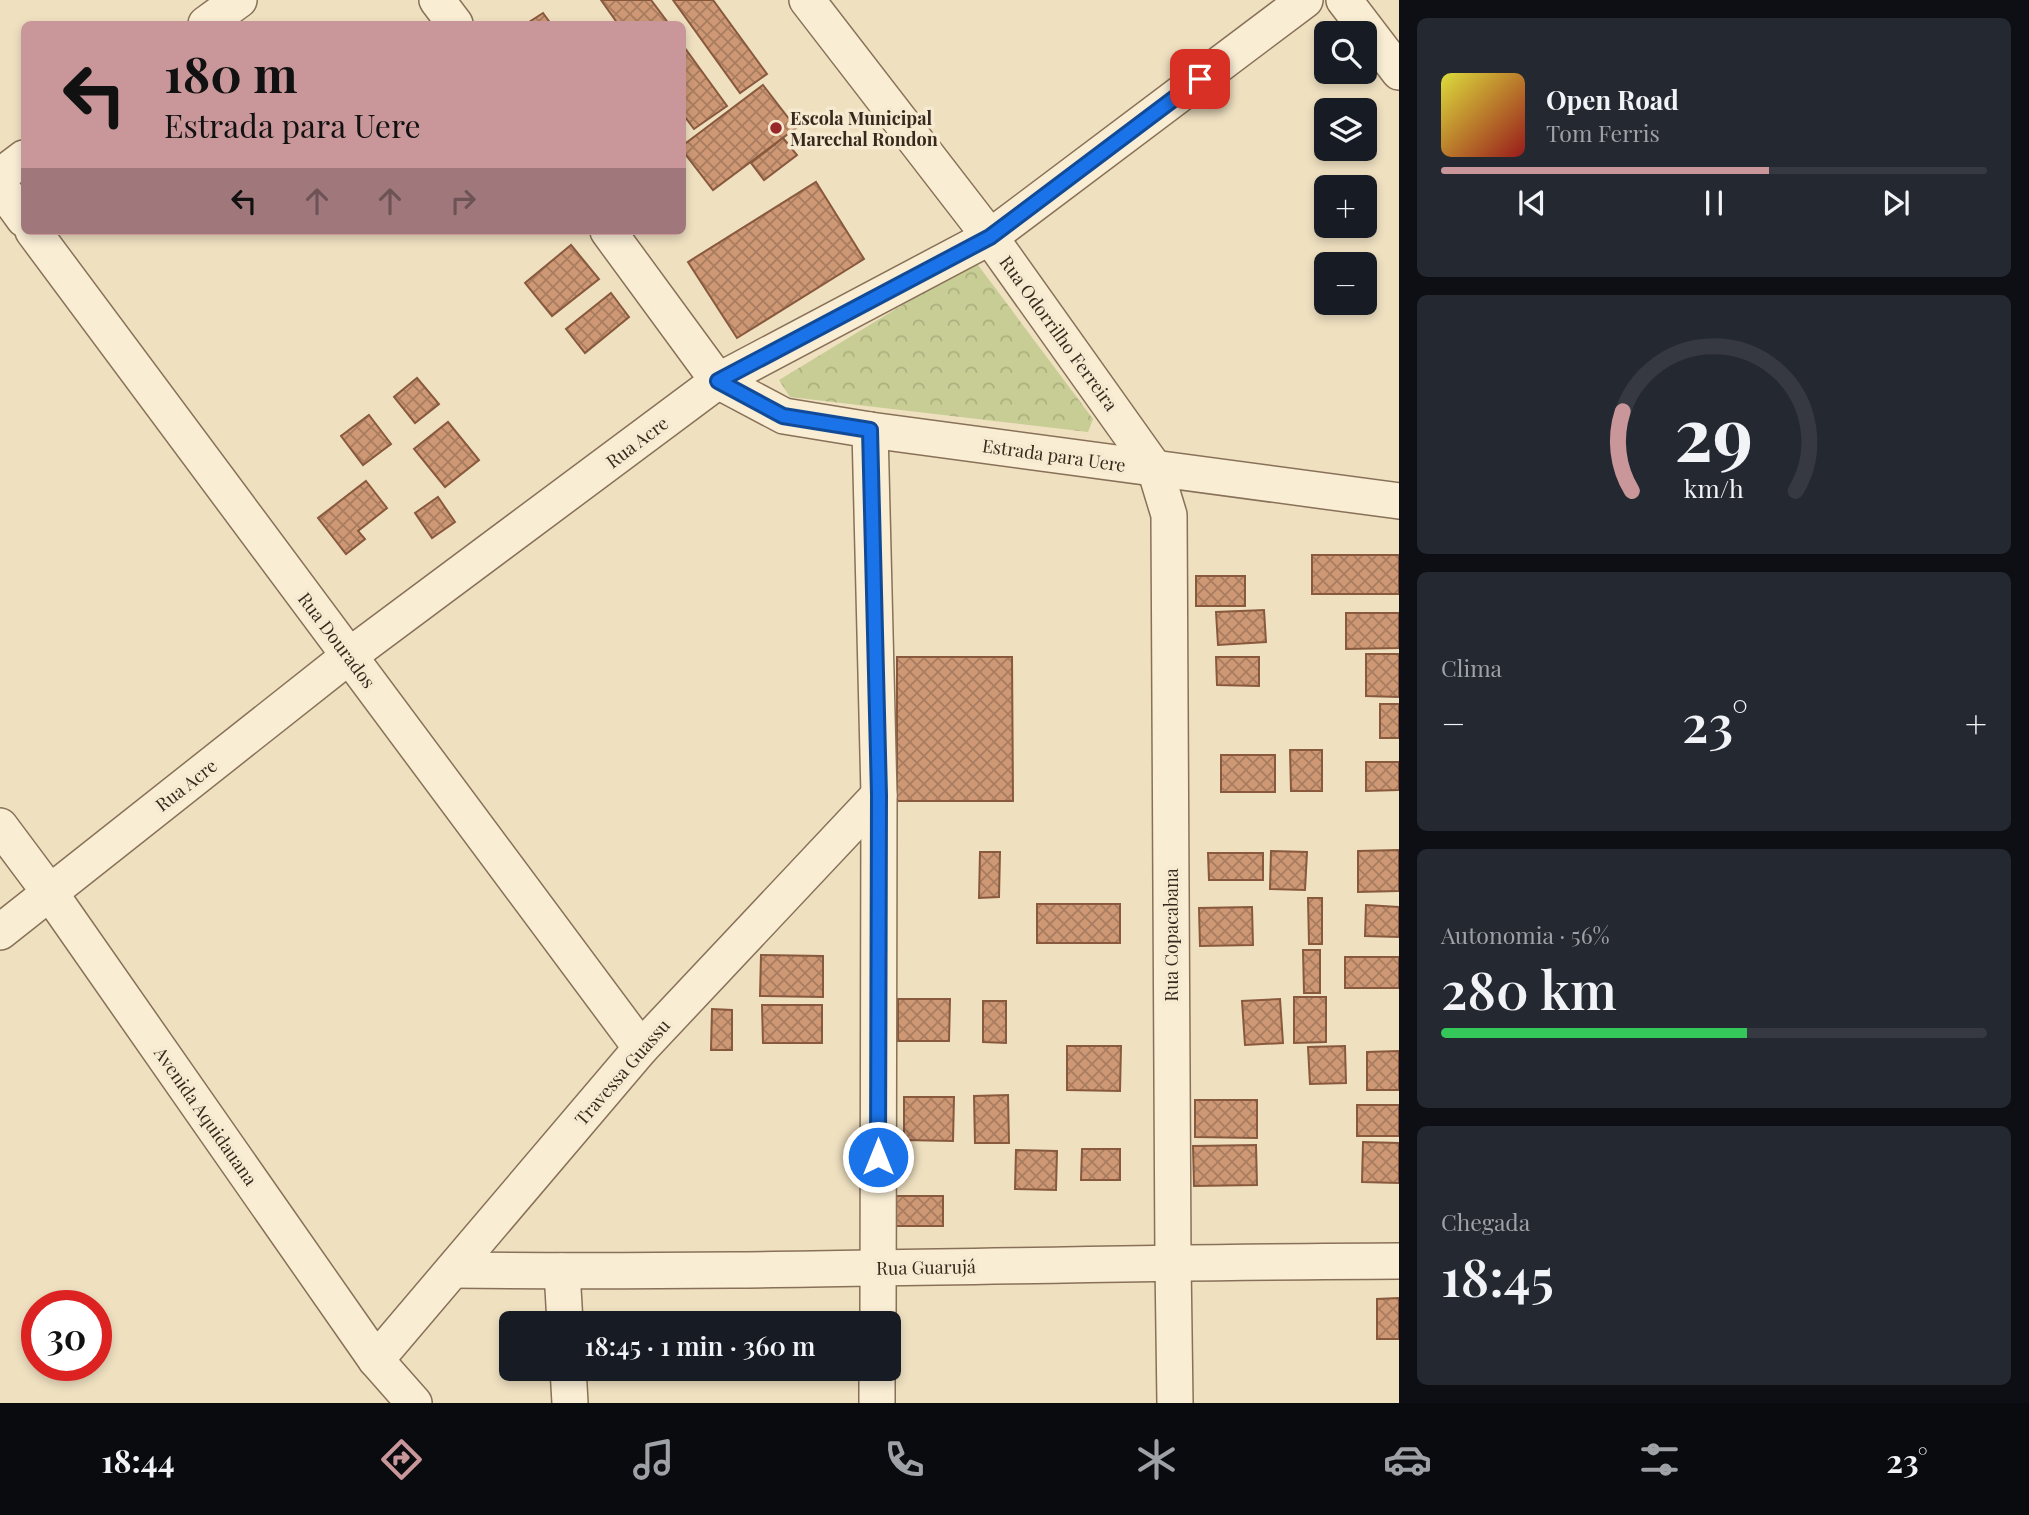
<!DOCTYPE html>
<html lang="pt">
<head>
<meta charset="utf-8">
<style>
	:root { --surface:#171b24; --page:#242831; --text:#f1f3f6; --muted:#9ea1a6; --line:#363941; --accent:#c9979a }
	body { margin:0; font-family:"Playfair Display",serif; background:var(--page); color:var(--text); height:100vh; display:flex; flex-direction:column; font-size:26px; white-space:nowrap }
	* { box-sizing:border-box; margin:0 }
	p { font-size:23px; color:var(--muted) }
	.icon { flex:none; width:38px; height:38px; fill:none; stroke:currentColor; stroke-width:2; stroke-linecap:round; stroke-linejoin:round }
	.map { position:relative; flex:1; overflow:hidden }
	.panel { display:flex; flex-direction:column; gap:18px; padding:18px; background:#0d0f14; width:630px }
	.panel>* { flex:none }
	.top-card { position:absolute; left:21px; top:21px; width:665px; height:214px; border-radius:10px; box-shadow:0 4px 10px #0003; background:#c9979a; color:#111; overflow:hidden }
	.tools { position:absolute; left:1314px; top:21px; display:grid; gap:14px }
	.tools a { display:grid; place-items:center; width:63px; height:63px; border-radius:10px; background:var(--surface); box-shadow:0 4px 10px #0003; font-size:35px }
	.speed { position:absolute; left:21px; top:1290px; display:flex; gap:14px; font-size:35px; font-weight:700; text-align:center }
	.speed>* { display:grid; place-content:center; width:91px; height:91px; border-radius:50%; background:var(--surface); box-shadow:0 4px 10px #0003; line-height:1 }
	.speed .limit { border:10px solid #d22; background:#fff; color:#111 }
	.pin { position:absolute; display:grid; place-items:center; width:60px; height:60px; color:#fff; margin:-30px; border-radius:14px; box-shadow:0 4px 10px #0006 }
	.me { position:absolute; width:77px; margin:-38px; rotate:0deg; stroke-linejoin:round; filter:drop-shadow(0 0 5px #0008) }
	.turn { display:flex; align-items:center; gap:24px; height:147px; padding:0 28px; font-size:32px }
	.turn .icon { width:91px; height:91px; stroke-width:2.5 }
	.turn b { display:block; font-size:49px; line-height:60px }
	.lanes { display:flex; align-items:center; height:66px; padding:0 28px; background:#0003; justify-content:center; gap:35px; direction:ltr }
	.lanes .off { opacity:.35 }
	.big { font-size:52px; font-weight:600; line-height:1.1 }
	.panel .card { flex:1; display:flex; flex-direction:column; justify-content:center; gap:10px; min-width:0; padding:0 24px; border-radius:10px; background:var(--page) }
	.panel .dial { align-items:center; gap:0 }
	.dial svg { height:182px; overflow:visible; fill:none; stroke:var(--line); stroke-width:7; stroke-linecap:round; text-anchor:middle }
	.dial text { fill:var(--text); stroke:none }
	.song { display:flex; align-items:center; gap:21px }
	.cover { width:84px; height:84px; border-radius:10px; background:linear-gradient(135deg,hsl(60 70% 55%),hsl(0 70% 35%)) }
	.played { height:7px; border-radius:4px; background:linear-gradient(90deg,var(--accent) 60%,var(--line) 60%) }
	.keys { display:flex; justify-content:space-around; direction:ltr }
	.heat { display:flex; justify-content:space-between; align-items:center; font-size:38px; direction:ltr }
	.charge { height:10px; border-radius:5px; background:linear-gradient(90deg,#34c759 56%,var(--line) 0) }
	.trip { position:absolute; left:499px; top:1311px; width:402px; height:70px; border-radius:10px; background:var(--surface); box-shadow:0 4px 10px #0003; font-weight:600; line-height:70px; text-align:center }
	.dock { display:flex; height:112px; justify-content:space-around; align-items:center; background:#090b0e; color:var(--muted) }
	.dock .icon { width:49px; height:49px }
	.dock .selected { color:var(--accent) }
	.dock b { font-size:32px; color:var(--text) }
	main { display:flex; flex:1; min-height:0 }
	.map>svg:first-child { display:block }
	.forest { fill:url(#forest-crowns) }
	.building { fill:url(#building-cross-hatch); stroke:#88593d; stroke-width:2 }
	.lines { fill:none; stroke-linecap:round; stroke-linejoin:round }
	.minor-casing { stroke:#887158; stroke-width:38 }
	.minor { stroke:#f9edd4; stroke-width:35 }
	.route-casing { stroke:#114b97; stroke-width:18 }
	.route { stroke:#1a73e8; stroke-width:12 }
	.poi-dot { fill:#98272a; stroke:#f6ead0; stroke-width:2.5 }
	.labels { text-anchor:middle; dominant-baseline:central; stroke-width:7; stroke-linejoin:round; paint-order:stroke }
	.poi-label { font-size:18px; font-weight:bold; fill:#37291d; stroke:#f6ead0; text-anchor:start }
	.street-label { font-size:18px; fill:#37291d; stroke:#f6ead0 }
</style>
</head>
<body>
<main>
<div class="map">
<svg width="1399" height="1403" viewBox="0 0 1399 1403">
	<defs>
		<pattern id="forest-crowns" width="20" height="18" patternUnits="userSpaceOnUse" patternTransform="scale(1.75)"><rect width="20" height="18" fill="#c7cd94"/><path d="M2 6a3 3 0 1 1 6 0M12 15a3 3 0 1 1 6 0" fill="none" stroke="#acb07f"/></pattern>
		<pattern id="building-cross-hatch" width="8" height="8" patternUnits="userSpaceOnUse" patternTransform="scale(1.75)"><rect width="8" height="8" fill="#ce9875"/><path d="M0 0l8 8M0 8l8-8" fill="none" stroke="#a87c5f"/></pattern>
	</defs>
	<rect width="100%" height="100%" fill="#efe0c0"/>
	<polygon class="forest" points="975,261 1093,419 1088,432 790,397 779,380"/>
	<g class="building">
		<polygon points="601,0 651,0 669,24 618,24"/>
		<polygon points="673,0 713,0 767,74 740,93"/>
		<polygon points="543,13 551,24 526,24"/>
		<polygon points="682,44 727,106 694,129 682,113"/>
		<polygon points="763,85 796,128 713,190 682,150 682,146"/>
		<polygon points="783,138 797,155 764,180 751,163"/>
		<polygon points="816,182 864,259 737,338 688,262"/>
		<polygon points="571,245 599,279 552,316 525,283"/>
		<polygon points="611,293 629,317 585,353 566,329"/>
		<polygon points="417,378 439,404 415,423 394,397"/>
		<polygon points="369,415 391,444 363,465 341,436"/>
		<polygon points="448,422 479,460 445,487 414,449"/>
		<polygon points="366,481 387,508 358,531 365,539 346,554 318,518"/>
		<polygon points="438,497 455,522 432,538 415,513"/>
		<rect x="1312" y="555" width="87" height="39"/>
		<rect x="1196" y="576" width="49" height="30"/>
		<polygon points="1264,610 1266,642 1218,645 1216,612"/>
		<polygon points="1346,613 1399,613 1399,648 1346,649"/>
		<polygon points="1366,654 1399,654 1399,697 1366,696"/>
		<polygon points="897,657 1012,657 1013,801 897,801"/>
		<polygon points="1216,657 1259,657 1259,686 1217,685"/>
		<rect x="1380" y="704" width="19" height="34"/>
		<polygon points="1290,750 1322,750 1322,791 1291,791"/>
		<rect x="1221" y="755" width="54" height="37"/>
		<polygon points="1366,762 1399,762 1399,790 1366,791"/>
		<polygon points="1399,850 1399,891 1358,892 1358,851"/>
		<polygon points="1271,851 1307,852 1305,890 1270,889"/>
		<polygon points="980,852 1000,852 999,897 979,898"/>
		<polygon points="1208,853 1263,853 1263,880 1209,880"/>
		<polygon points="1308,898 1322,898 1322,944 1309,944"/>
		<rect x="1037" y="904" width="83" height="39"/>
		<polygon points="1366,905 1399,907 1399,937 1365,936"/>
		<polygon points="1252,907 1253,945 1200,946 1199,908"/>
		<polygon points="1303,950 1320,950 1320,993 1304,993"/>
		<polygon points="761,955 823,956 823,997 760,996"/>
		<rect x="1345" y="957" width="54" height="31"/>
		<polygon points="1294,997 1326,997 1326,1042 1294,1043"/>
		<polygon points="898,999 950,999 949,1041 898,1041"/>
		<polygon points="1280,999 1283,1043 1245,1045 1242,1001"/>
		<polygon points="983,1001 1006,1001 1006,1043 983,1042"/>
		<polygon points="762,1005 822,1005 822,1043 763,1043"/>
		<polygon points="712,1009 732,1010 732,1050 711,1050"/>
		<polygon points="1067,1046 1121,1046 1120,1091 1067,1090"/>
		<polygon points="1345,1046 1346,1083 1310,1084 1308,1047"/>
		<polygon points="1399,1051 1399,1090 1367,1090 1367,1052"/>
		<polygon points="1008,1095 1009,1143 975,1143 974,1096"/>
		<polygon points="904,1097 954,1097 953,1141 904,1140"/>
		<polygon points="1195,1100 1257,1100 1257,1138 1195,1137"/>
		<rect x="1357" y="1105" width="42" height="31"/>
		<polygon points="1363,1142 1399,1143 1399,1183 1362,1182"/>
		<polygon points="1256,1145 1257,1185 1194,1186 1193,1146"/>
		<polygon points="1082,1149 1120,1149 1120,1180 1081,1180"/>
		<polygon points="1016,1150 1057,1151 1056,1190 1015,1189"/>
		<rect x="893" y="1196" width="50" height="30"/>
		<polygon points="1399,1298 1399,1339 1377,1339 1377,1299"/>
	</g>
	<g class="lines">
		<g class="minor-casing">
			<g id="minor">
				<polyline points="437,0 455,24"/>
				<polyline points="807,0 990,237 1155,469 1169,515 1173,1262 1175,1403"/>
				<polyline points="1344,0 1399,72"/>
				<polyline points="206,24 239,0"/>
				<polyline points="0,176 24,158"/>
				<polyline points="0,186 24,219"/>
				<polyline points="33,231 641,1048"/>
				<polyline points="608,231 718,381 784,416 870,430 1399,501"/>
				<polyline points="870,430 879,795 878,1323"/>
				<polyline points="0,826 50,893 376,1360 414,1403"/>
				<polyline points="0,932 349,656 718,381 990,237 1305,0"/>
				<path d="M 453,1270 C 768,1274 1084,1262 1399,1261"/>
				<polyline points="562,1271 565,1323"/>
				<polyline points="376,1360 641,1048 879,795"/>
				<polyline points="568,1368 570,1403"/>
				<polyline points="877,1403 877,1368"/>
			</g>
		</g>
		<use href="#minor" class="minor"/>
	</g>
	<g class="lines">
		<g class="route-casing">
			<polyline id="route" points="878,1157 879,795 870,430 783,416 718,381 990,237 1200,79"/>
		</g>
		<use href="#route" class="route"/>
	</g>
	<circle class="poi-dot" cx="776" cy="128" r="7"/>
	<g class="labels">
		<g class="poi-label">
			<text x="790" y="118">Escola Municipal<tspan x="790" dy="21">Marechal Rondon</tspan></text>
		</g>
		<g class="street-label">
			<text transform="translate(1059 333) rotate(54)">Rua Odorrilho Ferreira</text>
			<text transform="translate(637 442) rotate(-37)">Rua Acre</text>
			<text transform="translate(1054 455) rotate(8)">Estrada para Uere</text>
			<text transform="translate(337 640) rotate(53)">Rua Dourados</text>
			<text transform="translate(186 785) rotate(-38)">Rua Acre</text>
			<text transform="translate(1171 935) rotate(-90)">Rua Copacabana</text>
			<text transform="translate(622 1072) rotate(-49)">Travessa Guassu</text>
			<text transform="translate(206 1116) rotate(55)">Avenida Aquidauana</text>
			<text transform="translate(926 1267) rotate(-1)">Rua Guarujá</text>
		</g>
	</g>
</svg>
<div class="tools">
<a><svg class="icon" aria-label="search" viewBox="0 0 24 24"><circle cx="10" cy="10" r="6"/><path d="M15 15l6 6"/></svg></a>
<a><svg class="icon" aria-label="layers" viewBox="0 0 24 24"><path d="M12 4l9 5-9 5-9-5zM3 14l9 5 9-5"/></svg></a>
<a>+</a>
<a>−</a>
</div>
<div class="speed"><div class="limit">30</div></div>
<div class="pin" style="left:1200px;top:79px;background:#d93025"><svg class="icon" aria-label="arrive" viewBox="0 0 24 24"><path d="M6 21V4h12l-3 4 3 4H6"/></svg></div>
<svg class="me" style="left:878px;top:1157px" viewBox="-20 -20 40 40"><circle r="17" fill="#1a73e8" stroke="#fff" stroke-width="3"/><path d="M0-11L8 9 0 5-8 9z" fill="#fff"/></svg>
<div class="trip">18:45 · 1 min · 360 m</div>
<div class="top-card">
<div class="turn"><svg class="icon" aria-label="left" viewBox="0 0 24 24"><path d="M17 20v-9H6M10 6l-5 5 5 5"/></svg><div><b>180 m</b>Estrada para Uere</div></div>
<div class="lanes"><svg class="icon" aria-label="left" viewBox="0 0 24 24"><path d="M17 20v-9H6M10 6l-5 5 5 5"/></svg><svg class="icon off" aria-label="ahead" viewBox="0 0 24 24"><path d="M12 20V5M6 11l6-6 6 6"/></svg><svg class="icon off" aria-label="ahead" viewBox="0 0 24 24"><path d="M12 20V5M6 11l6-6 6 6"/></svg><svg class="icon off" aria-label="right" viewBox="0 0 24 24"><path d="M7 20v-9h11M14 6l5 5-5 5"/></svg></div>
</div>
</div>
<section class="panel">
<div class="card">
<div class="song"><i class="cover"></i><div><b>Open Road</b><p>Tom Ferris</p></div></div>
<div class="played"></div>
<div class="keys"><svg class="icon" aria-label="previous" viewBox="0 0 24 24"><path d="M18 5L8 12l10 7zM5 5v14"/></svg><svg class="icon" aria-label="pause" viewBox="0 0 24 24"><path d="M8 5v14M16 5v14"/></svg><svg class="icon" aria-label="next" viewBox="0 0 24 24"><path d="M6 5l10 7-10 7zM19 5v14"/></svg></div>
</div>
<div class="card dial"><svg viewBox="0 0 100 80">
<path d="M14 69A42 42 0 1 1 86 69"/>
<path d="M14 69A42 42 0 0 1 10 34" stroke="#c9979a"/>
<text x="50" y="56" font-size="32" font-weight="700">29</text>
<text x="50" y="72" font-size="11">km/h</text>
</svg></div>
<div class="card"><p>Clima</p>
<div class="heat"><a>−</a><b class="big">23°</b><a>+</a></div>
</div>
<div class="card"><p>Autonomia · 56%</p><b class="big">280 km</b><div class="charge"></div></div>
<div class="card"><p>Chegada</p><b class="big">18:45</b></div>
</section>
</main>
<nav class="dock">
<b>18:44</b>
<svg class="icon selected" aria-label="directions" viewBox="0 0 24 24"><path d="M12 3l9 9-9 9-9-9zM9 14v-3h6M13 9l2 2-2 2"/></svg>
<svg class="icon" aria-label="music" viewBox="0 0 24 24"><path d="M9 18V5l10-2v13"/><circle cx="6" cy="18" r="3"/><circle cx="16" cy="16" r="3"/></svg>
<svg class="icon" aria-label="phone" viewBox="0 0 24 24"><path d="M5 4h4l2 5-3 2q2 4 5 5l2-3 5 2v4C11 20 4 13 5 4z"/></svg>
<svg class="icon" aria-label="climate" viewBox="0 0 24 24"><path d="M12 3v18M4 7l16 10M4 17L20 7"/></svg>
<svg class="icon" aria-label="car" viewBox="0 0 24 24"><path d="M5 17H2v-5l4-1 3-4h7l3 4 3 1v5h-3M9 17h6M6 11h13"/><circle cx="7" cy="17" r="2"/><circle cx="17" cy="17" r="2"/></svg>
<svg class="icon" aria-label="filters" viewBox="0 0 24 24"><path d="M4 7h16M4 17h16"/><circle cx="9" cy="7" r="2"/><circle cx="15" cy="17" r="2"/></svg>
<b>23°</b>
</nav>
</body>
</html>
